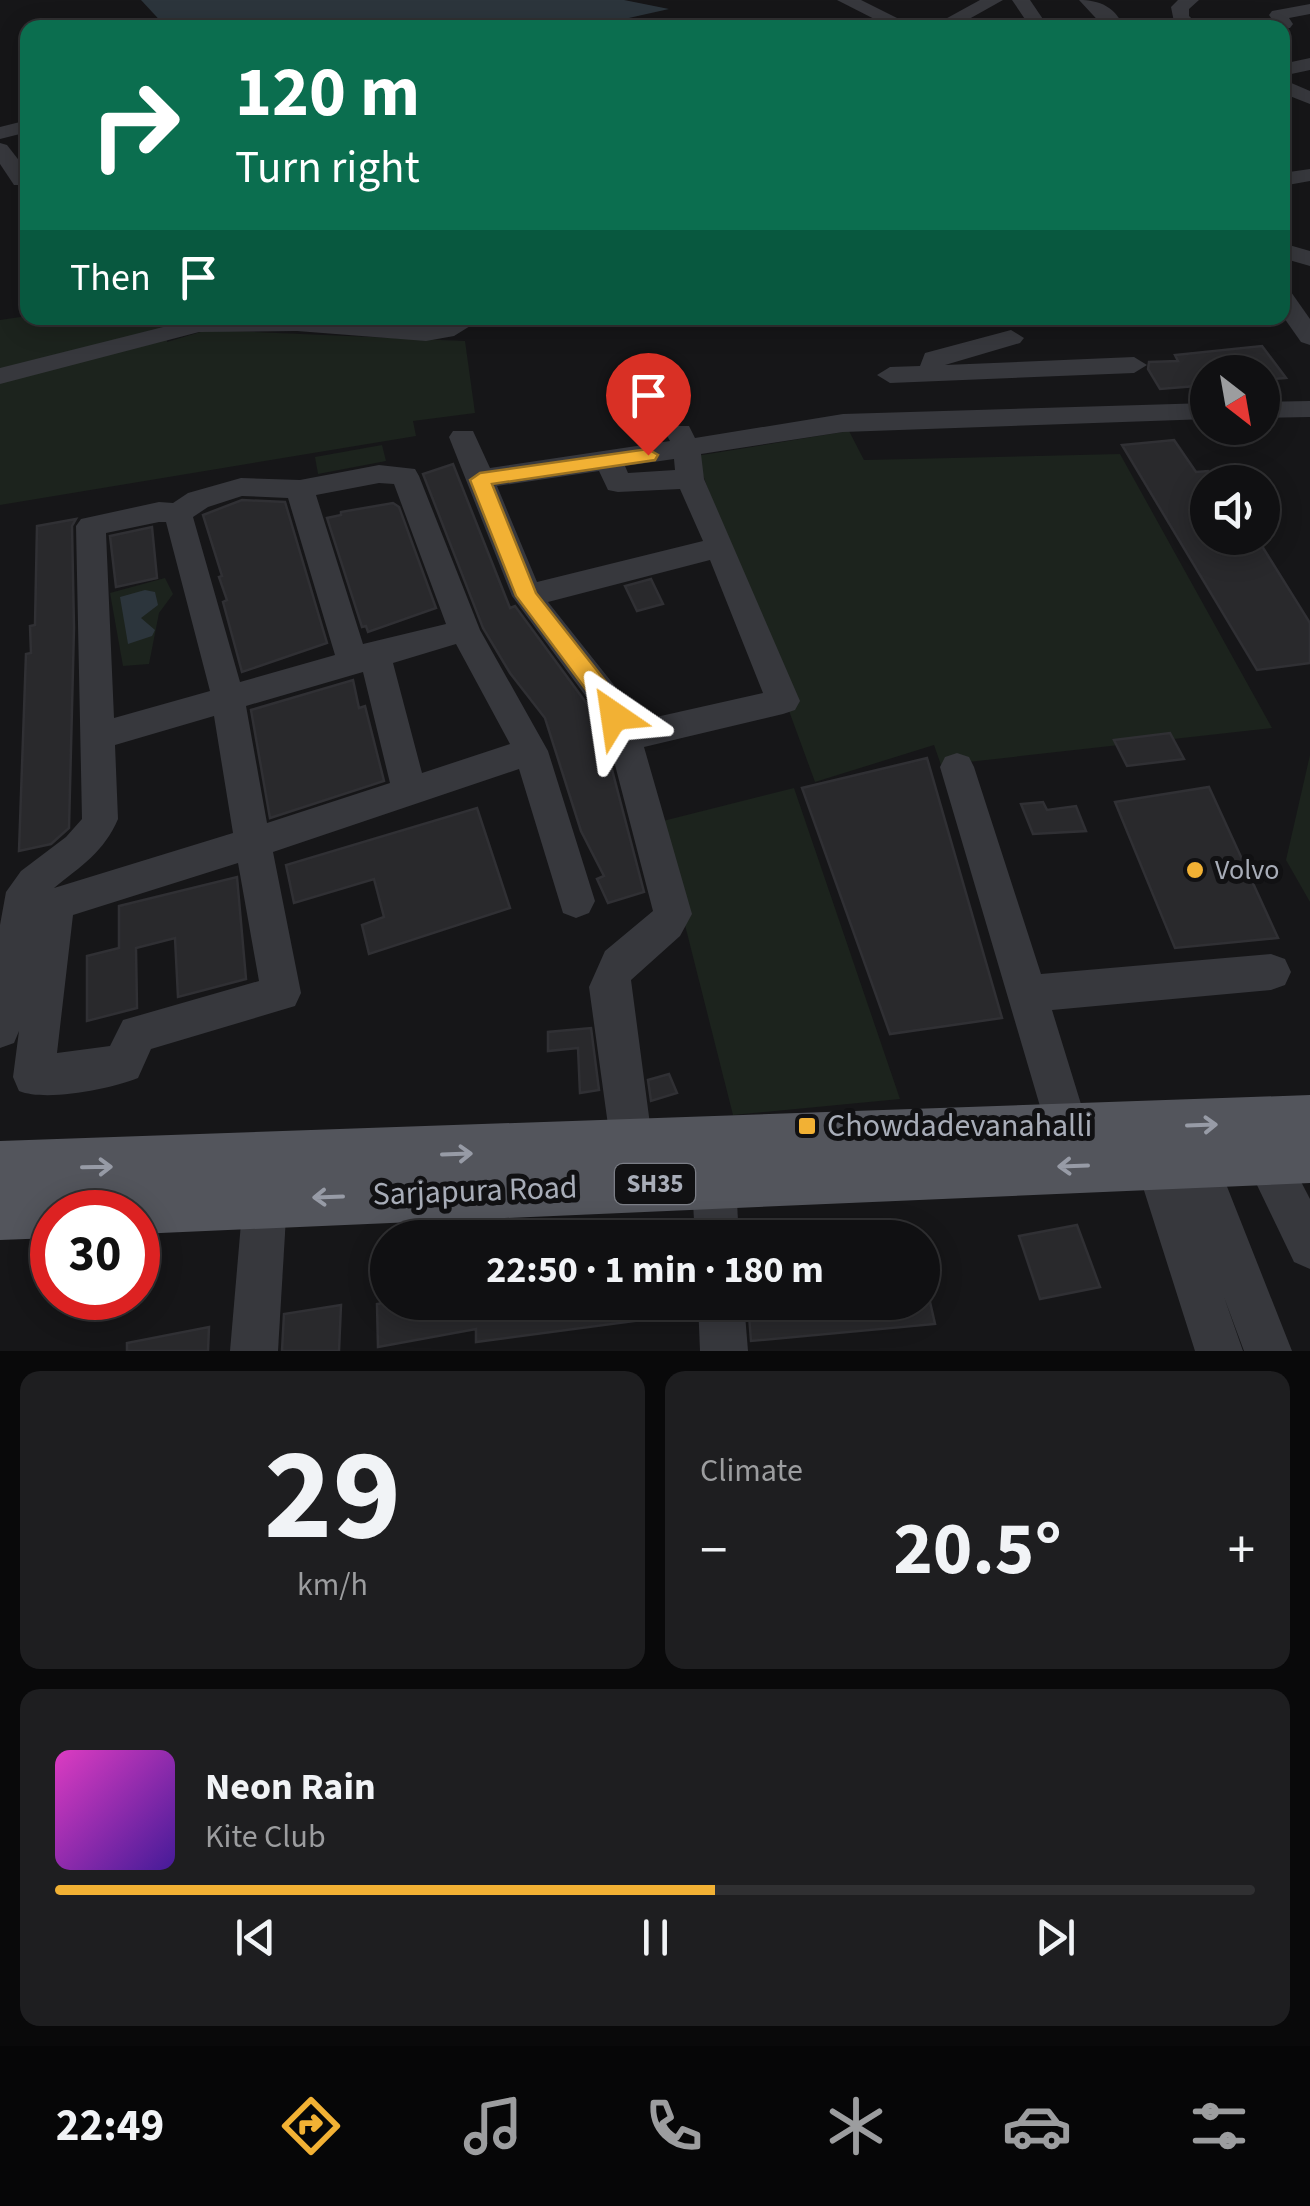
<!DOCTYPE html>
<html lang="en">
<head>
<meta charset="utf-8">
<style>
	:root { --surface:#101012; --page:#1e1e20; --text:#f1f3f6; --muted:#9c9d9f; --line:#303032; --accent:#f2b134 }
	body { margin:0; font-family:"Source Sans 3",sans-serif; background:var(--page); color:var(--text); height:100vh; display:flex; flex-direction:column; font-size:38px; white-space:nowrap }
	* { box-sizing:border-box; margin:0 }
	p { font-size:32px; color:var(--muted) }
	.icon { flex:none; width:55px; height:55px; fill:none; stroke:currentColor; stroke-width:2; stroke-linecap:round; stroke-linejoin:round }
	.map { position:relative; height:1351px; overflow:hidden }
	.details { display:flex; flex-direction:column; gap:20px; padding:20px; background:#09090a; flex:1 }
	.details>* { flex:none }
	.hud { position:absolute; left:20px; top:20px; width:1270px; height:305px; border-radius:20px; box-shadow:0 5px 25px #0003,0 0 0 2px var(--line); background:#0b6e4f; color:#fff; overflow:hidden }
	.needle { width:65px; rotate:149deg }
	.fabs { position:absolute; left:1190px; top:355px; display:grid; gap:20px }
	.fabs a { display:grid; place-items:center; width:90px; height:90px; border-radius:50%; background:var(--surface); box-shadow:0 5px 25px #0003,0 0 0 2px var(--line); font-size:50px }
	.speed { position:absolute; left:30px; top:1190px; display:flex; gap:20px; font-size:50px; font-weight:700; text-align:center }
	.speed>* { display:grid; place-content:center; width:130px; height:130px; border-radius:50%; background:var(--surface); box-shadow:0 5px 25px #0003,0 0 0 2px var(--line); line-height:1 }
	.speed .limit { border:15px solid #d22; background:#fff; color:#111 }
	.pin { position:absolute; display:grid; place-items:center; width:85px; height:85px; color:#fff; margin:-102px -42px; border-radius:50% 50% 50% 0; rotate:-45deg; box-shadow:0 0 10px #0007 }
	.pin .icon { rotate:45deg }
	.me { position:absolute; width:110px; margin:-55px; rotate:328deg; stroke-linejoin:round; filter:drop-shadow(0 0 8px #0008) }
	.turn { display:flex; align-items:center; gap:35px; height:210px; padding:0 50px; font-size:45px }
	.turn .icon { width:130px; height:130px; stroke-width:2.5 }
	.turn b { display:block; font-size:70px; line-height:85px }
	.then { display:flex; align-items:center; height:95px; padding:0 50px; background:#0003; gap:20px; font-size:38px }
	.big { font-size:75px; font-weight:700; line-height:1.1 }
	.details .card { flex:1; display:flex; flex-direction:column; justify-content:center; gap:15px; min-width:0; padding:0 35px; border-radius:20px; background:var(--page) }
	.details .dial { align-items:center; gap:0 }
	.dial b { font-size:130px; line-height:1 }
	.song { display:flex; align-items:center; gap:30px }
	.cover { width:120px; height:120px; border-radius:15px; background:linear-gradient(135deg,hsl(310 70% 55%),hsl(260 70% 35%)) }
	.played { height:10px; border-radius:5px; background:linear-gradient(90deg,var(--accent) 55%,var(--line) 55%) }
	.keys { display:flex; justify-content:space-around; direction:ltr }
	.heat { display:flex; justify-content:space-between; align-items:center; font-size:55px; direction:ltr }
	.details .tiles { flex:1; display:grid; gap:20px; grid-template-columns:1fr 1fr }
	.card:last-child { grid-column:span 2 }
	.trip { position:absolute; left:370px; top:1220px; width:570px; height:100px; border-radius:50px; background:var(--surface); box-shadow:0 5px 25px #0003,0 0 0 2px var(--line); font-weight:700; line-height:100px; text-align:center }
	.tabs { display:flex; height:160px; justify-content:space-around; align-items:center; background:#060607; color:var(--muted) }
	.tabs .icon { width:70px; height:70px }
	.tabs .current { color:var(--accent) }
	.tabs b { font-size:45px; color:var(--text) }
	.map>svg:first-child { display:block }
	.green { fill:#1c231d }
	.water { fill:#2c353c }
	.building { fill:#29292c; stroke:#303034; stroke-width:2.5 }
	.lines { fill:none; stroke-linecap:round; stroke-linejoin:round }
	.minor { fill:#37383d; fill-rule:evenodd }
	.major { fill:#53555c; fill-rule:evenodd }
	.oneway { stroke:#979ba6 }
	.route { fill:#f2b134; stroke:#9d7322; stroke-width:2.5 }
	.poi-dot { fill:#f2b134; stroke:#111113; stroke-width:4 }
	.labels { text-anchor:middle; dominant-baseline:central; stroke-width:10; stroke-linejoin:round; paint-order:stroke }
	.shield { fill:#111113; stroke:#7b7e86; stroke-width:2.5 }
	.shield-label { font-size:25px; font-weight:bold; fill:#a8adb8 }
	.poi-label { font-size:28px; fill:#a8adb8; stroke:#111113; text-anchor:start }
	.near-poi-label { font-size:32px; fill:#a8adb8; stroke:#111113; text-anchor:start }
	.near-street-label { font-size:32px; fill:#a8adb8; stroke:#111113 }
</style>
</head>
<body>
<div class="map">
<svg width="1310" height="1351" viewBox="0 0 1310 1351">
	<rect width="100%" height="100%" fill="#161618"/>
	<g class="green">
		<polygon points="27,316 171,318 167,342 207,330 465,341 475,413 413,421 416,436 0,505 0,320"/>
		<polygon points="849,431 864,460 1120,454 1272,728 941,765 934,745 815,782 696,456"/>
		<polygon points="382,445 386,461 318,474 315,457"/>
		<polygon points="165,578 173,594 159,613 149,664 123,666 110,593"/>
		<polygon points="1310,755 1310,902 1286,860"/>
		<polygon points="794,788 900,1099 733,1115 659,822"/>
	</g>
	<g class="water">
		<polygon points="141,0 624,0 669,9 584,28 167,28"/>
		<polygon points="145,590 155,592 158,605 141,618 155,630 152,636 128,644 120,597"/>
	</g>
	<g class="building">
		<polygon points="1262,346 1286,378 1262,380 1262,372 1208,372 1208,385 1160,389 1148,369 1149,362 1178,361 1175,355"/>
		<polygon points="1174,440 1196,472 1208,471 1208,538 1257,538 1310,623 1310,663 1257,670 1122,445"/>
		<polygon points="453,464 510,608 515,606 587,704 604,739 644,892 608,903 597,879 604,876 581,831 545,718 510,673 483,628 423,474"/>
		<polygon points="242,500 285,502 327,643 242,672 223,602 227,600 219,577 222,576 203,515"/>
		<polygon points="393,503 399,507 436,608 368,632 366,626 362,627 327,518 341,515 341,512"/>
		<polygon points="76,519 72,526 74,628 69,828 51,844 19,851 26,654 31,653 30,626 35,625 37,526"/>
		<polygon points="152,527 157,578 116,587 110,536"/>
		<polygon points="651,579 663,604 637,611 625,586"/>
		<polygon points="353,680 359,708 365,706 384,781 270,818 251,710"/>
		<polygon points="1170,733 1184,759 1127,766 1114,740"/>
		<polygon points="927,758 1002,1018 890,1034 802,788"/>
		<polygon points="1209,787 1278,938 1175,948 1115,802"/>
		<polygon points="1043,802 1047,810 1076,806 1086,831 1033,834 1021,804"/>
		<polygon points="477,808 510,908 369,954 362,925 384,917 374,879 294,903 286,865"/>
		<polygon points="237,877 246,979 178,997 175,938 136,948 137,1008 87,1021 87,956 119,948 119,906"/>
		<polygon points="591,1028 599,1090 580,1093 578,1048 548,1051 548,1032"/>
		<polygon points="669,1074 677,1093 651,1101 648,1080"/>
		<polygon points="1077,1225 1100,1287 1040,1299 1019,1236"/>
		<polygon points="388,1302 694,1302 695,1313 476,1342 476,1329 378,1347 377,1304"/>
		<polygon points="748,1302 930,1302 935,1324 751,1341"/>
		<polygon points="341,1305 339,1351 282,1351 284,1314"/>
		<polygon points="209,1327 208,1351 127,1351 127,1343"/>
	</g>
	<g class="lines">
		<g class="minor">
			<polygon points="837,0 861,0 917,28 892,28"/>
			<polygon points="980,0 1003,0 953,28 929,28"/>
			<polygon points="1012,0 1030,0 1049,28 1031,28"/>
			<path d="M 1079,0 C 1099,0 1117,7 1123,28 L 1105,28 Z"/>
			<polygon points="1178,0 1199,0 1189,9 1189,16 1202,28 1181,28 1174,22 1171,7"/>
			<polygon points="1310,4 1310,14 1289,18 1293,24 1290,28 1260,28 1273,21 1269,15 1272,11"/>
			<polygon points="1310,58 1310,70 1282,76 1282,64"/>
			<polygon points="1282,79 1310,91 1310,104 1282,93"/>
			<polygon points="28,120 28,132 0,139 0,127"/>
			<polygon points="0,143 7,145 28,172 28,185 14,185 0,164"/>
			<polygon points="1310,169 1310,181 1282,186 1282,173"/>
			<polygon points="1282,243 1310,251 1310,266 1282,258"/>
			<polygon points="1282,290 1291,292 1310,319 1310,345 1301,342 1282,315"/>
			<polygon points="199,318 309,318 426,327 453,318 483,318 454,336 426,341 297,331 199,332 0,384 0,368"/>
			<polygon points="1011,330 1024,338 1020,343 945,365 1134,357 1147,365 1134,373 890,383 877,375 890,367 920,366 925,353"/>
			<polygon points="1310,401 1310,417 1262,418 1262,402"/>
			<path d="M 1208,403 L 1208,419 L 843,432 L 701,454 L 704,479 L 800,701 L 795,710 L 783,714 L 644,747 L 692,914 L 680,936 L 631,980 L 653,1147 L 647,1162 L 632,1168 L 617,1162 L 611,1147 L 589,987 L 605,951 L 653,911 L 608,738 L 590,702 L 512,596 L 449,437 L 453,431 L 473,431 L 490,468 L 670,441 L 665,432 L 669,426 L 689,426 L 695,438 L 843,414 ZM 674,459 L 675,470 L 628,473 L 625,466 ZM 599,471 L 608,490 L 618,492 L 680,489 L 703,541 L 537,582 L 497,486 ZM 710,560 L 763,693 L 634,722 L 614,685 L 548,602 Z"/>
			<path d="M 379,465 L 415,469 L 419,476 L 480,630 L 548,751 L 595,901 L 589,913 L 576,918 L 563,913 L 519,769 L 273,852 L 301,993 L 295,1006 L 151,1049 L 138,1078 C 111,1089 46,1102 19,1091 L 13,1077 L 19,1031 L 14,1043 L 0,1048 L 0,925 L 6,892 L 21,871 L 66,837 L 82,819 L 76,526 L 81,519 L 159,502 L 173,503 L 188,493 L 241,478 L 300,480 ZM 379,483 L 394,484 L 446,624 L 363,644 L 316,495 ZM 242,496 L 288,498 L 335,655 L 240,682 L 193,517 L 208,507 ZM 159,522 L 166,522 L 210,691 L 114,718 L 106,533 ZM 456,644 L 510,744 L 422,773 L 393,663 ZM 363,672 L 390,783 L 267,823 L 246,706 ZM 214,716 L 233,833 L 54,888 C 81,866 104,852 118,819 L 115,745 ZM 238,863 L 259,981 L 123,1020 L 110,1046 L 57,1053 L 73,915 Z"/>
			<polygon points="957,753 969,757 974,767 1041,974 1271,954 1285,959 1291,972 1285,985 1271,990 1052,1010 1089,1130 1083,1145 1068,1151 1053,1145 1047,1130 940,767 945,757"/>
			<polygon points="1266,1136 1281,1143 1310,1199 1310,1269 1294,1262 1244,1158 1251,1143"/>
			<polygon points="1196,1139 1211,1146 1292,1351 1244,1351 1224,1297 1243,1351 1195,1351 1135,1162 1142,1147 1157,1140 1172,1147 1176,1156 1181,1146"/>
			<polygon points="713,1145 728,1152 735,1167 739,1238 695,1238 691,1167 698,1152"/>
			<polygon points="265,1178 281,1184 287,1200 278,1351 230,1351 243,1200 249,1184"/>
			<polygon points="698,1302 744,1302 748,1351 700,1351"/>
		</g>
		<polygon class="major" points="1310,1095 1310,1183 138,1234 138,1212 52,1212 52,1238 0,1240 0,1141"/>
	</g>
	<defs><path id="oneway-shaft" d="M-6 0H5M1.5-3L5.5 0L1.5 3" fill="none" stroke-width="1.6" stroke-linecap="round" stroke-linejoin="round" transform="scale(2.5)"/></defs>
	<g class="oneway">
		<use href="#oneway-shaft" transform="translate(1202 1125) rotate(-2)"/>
		<use href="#oneway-shaft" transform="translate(457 1154) rotate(-2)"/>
		<use href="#oneway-shaft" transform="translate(1073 1166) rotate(178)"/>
		<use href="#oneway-shaft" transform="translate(97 1167) rotate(-1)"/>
		<use href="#oneway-shaft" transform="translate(328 1197) rotate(178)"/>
	</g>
	<polygon class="route" points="648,449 658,455 655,460 492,484 536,593 610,687 625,716 614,725 605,723 593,699 516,596 470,480 480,473"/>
	<g class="poi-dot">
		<circle cx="1195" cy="870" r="10"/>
		<rect x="797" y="1116" width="20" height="20" rx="5"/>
	</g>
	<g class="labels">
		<rect class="shield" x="615" y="1164" width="80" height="40" rx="8"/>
		<g class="shield-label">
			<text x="655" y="1184">SH35</text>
		</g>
		<g class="poi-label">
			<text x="1215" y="870">Volvo</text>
		</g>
		<g class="near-poi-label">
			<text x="827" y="1126">Chowdadevanahalli</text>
		</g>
		<g class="near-street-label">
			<text transform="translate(475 1191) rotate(-2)">Sarjapura Road</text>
		</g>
	</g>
</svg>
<div class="fabs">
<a><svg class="needle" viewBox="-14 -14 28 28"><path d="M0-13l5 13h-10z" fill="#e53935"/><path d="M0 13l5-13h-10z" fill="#9c9d9f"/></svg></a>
<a><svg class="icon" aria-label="sound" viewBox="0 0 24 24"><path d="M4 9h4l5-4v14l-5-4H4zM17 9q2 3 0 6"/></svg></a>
</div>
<div class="speed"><div class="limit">30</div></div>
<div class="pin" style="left:648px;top:455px;background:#d93025"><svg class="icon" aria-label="arrive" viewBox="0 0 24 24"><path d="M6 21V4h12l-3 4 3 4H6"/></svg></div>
<svg class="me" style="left:614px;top:716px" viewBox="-20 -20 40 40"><path d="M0-17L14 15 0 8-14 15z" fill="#f2b134" stroke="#fff" stroke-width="4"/></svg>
<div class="trip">22:50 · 1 min · 180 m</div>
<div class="hud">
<div class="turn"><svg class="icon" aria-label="right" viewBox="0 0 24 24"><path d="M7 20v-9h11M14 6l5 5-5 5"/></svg><div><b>120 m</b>Turn right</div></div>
<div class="then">Then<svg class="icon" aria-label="arrive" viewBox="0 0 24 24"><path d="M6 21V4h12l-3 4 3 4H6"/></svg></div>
</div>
</div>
<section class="details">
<div class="tiles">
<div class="card dial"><b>29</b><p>km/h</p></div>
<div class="card"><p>Climate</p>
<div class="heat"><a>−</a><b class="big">20.5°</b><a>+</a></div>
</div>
<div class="card">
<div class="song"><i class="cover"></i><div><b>Neon Rain</b><p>Kite Club</p></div></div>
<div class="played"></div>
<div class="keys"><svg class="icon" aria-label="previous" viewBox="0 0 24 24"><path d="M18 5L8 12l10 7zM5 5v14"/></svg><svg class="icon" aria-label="pause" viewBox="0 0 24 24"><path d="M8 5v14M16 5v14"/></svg><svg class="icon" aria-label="next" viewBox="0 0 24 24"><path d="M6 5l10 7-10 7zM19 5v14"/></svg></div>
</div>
</div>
</section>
<nav class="tabs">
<b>22:49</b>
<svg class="icon current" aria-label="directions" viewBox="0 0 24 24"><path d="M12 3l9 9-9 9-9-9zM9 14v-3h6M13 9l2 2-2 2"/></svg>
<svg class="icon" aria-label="music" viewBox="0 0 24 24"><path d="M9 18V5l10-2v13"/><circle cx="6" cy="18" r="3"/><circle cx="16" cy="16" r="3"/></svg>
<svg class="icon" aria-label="phone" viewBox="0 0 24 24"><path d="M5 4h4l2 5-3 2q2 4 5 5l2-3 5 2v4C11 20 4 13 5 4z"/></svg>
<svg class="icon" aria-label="climate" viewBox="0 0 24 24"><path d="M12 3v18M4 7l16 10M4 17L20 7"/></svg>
<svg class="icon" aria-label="car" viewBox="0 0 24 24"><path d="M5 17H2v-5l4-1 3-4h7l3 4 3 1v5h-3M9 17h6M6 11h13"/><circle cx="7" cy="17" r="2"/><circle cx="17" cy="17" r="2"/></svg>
<svg class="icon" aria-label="filters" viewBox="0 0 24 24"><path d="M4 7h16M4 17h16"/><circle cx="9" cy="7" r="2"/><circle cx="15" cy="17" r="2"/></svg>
</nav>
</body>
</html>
